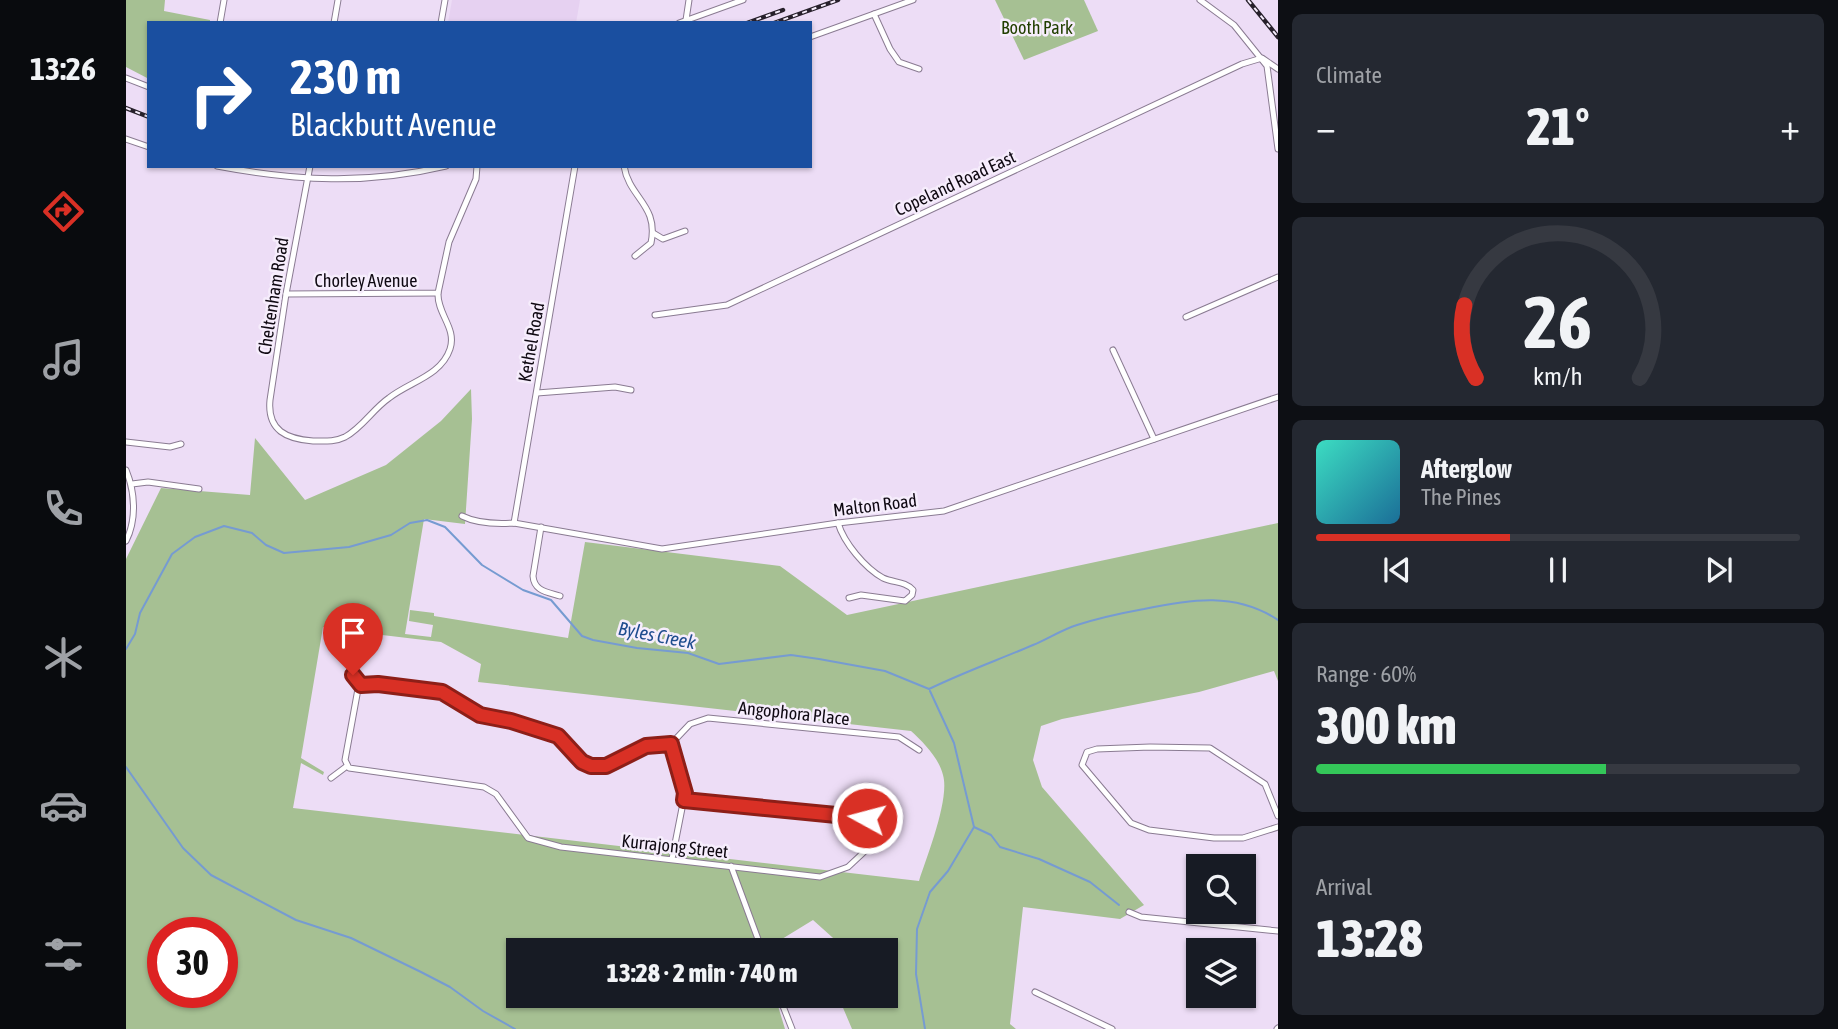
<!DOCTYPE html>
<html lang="en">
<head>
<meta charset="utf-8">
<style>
	:root { --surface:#171b24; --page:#242831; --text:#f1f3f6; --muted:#9ea1a6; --line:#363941; --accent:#d93025 }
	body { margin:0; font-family:"Asap Condensed",sans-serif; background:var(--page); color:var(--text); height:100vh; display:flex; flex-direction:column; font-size:26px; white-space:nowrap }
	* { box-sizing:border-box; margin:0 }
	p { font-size:23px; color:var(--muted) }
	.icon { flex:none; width:38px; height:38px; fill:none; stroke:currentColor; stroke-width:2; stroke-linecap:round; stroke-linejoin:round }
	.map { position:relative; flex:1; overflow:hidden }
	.side { display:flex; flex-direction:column; gap:14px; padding:14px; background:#0d0f14; width:560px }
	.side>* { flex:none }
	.guide { position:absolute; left:21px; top:21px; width:665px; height:147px; border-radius:0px; box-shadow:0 2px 5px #0004; background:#1a4fa0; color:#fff; overflow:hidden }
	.controls { position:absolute; left:1060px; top:854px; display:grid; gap:14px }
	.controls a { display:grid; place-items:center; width:70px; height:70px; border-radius:0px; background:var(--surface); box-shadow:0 2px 5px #0004; font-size:35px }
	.speed { position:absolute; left:21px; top:917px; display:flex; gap:14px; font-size:35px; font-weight:700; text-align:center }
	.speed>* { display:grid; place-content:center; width:91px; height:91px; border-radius:50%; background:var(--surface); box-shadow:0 2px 5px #0004; line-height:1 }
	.speed .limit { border:10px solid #d22; background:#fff; color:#111 }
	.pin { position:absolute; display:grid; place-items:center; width:60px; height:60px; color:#fff; margin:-72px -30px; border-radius:50% 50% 50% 0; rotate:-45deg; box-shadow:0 0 7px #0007 }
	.pin .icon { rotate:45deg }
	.me { position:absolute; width:77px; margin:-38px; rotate:277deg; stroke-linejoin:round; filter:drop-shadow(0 0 5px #0008) }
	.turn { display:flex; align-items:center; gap:24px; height:147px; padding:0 28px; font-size:32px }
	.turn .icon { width:91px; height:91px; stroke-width:2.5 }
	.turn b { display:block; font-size:49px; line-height:60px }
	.big { font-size:52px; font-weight:800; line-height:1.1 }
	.side .widget { flex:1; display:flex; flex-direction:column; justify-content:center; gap:10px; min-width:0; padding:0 24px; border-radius:10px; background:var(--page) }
	.side .dial { align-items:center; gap:0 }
	.dial svg { height:182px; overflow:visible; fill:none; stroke:var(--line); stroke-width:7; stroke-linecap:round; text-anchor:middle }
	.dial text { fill:var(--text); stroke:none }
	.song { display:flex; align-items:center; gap:21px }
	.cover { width:84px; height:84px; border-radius:10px; background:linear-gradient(135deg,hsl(170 70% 55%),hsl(200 70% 35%)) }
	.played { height:7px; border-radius:4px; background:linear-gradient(90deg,var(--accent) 40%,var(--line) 40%) }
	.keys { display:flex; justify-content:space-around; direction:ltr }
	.heat { display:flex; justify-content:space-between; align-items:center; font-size:38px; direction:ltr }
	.charge { height:10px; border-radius:5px; background:linear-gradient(90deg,#34c759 60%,var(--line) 0) }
	.trip { position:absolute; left:380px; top:938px; width:392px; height:70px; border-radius:0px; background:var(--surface); box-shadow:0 2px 5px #0004; font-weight:800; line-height:70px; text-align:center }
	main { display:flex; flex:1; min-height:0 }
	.dock { display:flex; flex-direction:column; width:126px; justify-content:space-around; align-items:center; background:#090b0e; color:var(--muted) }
	.dock .icon { width:49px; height:49px }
	.dock .selected { color:var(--accent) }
	.dock b { font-size:32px; color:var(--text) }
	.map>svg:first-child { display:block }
	.built { fill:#e6d1f1 }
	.green { fill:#a6c093; fill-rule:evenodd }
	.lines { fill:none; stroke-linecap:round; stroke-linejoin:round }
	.stream { stroke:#769bd1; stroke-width:2 }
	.minor-casing { stroke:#8a7b92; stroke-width:7 }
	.minor { stroke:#fff; stroke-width:5 }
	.rail-casing { stroke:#27202b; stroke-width:4.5 }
	.rail { stroke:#f6edfc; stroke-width:2; stroke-dasharray:5; stroke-linecap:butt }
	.route-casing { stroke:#8d1f18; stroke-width:18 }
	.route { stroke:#d93025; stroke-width:12 }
	.labels { text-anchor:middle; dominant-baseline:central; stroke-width:5; stroke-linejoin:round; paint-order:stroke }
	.park-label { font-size:18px; fill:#213f00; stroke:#f6edfc }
	.street-label { font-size:18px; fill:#0f0912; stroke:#f6edfc }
	.water-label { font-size:19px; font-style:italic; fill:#1f4d8e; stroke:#f6edfc }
</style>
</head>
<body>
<main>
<nav class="dock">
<b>13:26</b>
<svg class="icon selected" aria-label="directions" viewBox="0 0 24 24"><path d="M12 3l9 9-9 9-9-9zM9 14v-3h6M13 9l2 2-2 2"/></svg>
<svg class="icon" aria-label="music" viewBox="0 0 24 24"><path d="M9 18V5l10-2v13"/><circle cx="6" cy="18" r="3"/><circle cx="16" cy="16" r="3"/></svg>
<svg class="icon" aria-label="phone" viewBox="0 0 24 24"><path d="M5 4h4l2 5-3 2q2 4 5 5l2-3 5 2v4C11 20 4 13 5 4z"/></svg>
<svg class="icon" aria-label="climate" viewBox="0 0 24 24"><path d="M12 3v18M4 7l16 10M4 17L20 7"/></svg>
<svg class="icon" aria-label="car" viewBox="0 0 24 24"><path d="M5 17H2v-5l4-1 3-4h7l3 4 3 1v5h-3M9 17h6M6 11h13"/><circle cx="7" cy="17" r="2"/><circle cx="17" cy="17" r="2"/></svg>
<svg class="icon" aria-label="filters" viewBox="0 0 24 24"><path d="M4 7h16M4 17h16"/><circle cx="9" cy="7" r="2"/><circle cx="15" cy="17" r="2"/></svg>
</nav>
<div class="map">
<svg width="1152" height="1029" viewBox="0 0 1152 1029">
	<rect width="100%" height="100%" fill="#edddf6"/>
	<polygon class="built" points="326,0 454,0 450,23 322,23"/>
	<g class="green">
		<polygon points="0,0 39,0 38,11 84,20 84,23 23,23 23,79 0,67"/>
		<polygon points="869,0 958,0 972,31 898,60"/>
		<path d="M 345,389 L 346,419 L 339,524 L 298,519 L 279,634 L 305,637 L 307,625 L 283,621 L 284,610 L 308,613 L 308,616 L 442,638 L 459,542 L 654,566 L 721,615 L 1152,523 L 1152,681 L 1148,671 L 1073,692 L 936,719 L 915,726 L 907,760 L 916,787 L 1018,905 L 994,919 L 897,907 L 884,1024 L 890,1029 L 726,1029 L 712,996 L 760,996 L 760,950 L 717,950 L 716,946 L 687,920 L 638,950 L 392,950 L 392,996 L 649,996 L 659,1029 L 0,1029 L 0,559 L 35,488 L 124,495 L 129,438 L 179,500 L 260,465 L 315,421 ZM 197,627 L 227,632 L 229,664 L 232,664 L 231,632 L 315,642 L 355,664 L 352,682 L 785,731 C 797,742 813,758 817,775 C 824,799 801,856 793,881 L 167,808 L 175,763 L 197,775 L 198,772 L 175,758 ZM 37,933 L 96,933 L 96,992 L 37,992 Z"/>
	</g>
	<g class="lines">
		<g class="stream">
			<path d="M 0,649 L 9,634 L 14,613 L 46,554 L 69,537 L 98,526 L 126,533 L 140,545 L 158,553 L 223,547 L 265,535 L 284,523 L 301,520 L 319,527 L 356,565 L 397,590 L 425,600 L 456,636 L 467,640 L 511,648 L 562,653 L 593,664 L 665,655 L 693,659 L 759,671 L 803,689 C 838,672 872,660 907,645 C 922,639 935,630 951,625 C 973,618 996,613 1018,609 C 1065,599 1110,592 1152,620"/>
			<polyline points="0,767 57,848 85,875 170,920 225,938 295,972 324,987 357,1011 389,1029"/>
			<polyline points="848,827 865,835 874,847 913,859 964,882 993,905"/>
			<polyline points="799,1029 790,974 791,929 804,892 822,871 848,827 828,743 804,691"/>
		</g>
		<g class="minor-casing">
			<g id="minor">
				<polyline points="1074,0 1108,25 1141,66 1152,149"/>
				<polyline points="748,14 764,49 773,62 793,69"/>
				<polyline points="560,20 563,0"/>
				<polyline points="94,23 98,0"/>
				<polyline points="208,23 212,0"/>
				<polyline points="315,23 319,0"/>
				<polyline points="553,23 617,0"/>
				<polyline points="684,37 787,0"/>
				<polyline points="0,78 23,87"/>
				<polyline points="0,139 23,147"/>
				<path d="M 91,166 C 171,181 240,185 320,166"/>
				<path d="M 184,166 L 160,294 L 144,400 C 141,431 161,439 187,441 C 198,441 209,442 219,437 C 236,428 247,409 263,398 C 283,382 315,376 324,349 C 331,328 311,314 312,293"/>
				<path d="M 498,166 C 503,198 533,205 525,243 L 509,256"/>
				<polyline points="527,233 537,239 559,231"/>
				<polyline points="160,294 312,293 323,242 350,179 351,166"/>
				<polyline points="529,315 601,305 1116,64 1136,58 1152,69"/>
				<polyline points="1060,317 1152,277"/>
				<polyline points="987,350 1028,439"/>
				<polyline points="411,393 489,387 505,390"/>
				<polyline points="0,442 44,447 55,444"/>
				<path d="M 0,470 C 9,492 11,519 0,541"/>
				<polyline points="6,484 22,482 73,489"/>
				<path d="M 336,516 C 350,523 372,524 388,523 L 536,549 L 712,523 L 818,511 L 1152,397"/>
				<polyline points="388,523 449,166"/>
				<path d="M 712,523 C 718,543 739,568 757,578 C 768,583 779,581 787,590 L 786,595 L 779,601 L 735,595 L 723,598"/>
				<path d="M 415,527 L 407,576 C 408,591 421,592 434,596"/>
				<polyline points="227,675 235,685"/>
				<polyline points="545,744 564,724 582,718 773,737 793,750"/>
				<polyline points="205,778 221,766"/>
				<polyline points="1152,816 1139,784 1084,748 1024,747 971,749 961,752 956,765 1005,823 1023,830 1088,838 1117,838 1152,827"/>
				<polyline points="546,859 559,793 545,744 520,746 480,766 465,766 456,762 432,735 385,721 354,715 316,693 240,683 237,683 232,689 219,760 223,768 358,787 370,794 402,838 435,847 694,877 722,867 753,838 750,825 741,819 733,817 558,800"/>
				<polyline points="605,866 636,950"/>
				<polyline points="1003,912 1015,917 1152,931"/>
				<polyline points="909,992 986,1029"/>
				<polyline points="653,996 666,1029"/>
				<polyline points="1151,1029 1152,1028"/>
			</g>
		</g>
		<use href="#minor" class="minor"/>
		<g class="rail-casing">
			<g id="rail">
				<polyline points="1122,0 1152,37"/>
				<polyline points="621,23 657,10"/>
				<polyline points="648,23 712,0"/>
				<polyline points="0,108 23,117"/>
			</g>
		</g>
		<use href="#rail" class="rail"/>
	</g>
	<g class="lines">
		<g class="route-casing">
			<polyline id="route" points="227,675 235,685 252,684 316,692 354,715 385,721 432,736 456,762 465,766 480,766 520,746 545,744 559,793 558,800 741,818"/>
		</g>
		<use href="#route" class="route"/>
	</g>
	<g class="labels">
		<g class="park-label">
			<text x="911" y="27">Booth Park</text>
		</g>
		<g class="street-label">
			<text transform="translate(829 183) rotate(-25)">Copeland Road East</text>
			<text x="240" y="280">Chorley Avenue</text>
			<text transform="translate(147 296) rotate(-81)">Cheltenham Road</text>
			<text transform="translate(405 342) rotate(-80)">Kethel Road</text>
			<text transform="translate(749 505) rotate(-7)">Malton Road</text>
			<text transform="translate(668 713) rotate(6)">Angophora Place</text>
			<text transform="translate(549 846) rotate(6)">Kurrajong Street</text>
		</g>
		<g class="water-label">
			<text transform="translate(531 635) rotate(11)">Byles Creek</text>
		</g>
	</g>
</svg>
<div class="controls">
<a><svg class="icon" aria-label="search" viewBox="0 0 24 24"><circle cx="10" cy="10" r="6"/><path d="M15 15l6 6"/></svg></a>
<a><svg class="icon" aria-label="layers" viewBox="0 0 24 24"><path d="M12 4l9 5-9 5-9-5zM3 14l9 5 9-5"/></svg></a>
</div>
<div class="speed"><div class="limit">30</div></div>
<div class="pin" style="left:227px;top:675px;background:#d93025"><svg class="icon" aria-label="arrive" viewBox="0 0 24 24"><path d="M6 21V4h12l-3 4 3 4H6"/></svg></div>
<svg class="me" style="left:741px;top:818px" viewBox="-20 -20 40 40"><circle r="17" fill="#d93025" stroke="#fff" stroke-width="3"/><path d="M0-11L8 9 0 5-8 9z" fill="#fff"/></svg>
<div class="trip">13:28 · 2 min · 740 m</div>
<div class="guide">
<div class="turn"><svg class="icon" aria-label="right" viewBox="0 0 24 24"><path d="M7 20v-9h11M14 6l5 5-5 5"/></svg><div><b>230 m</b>Blackbutt Avenue</div></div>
</div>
</div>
<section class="side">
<div class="widget"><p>Climate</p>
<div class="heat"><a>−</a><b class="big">21°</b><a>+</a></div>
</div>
<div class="widget dial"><svg viewBox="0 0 100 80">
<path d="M14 69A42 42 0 1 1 86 69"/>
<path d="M14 69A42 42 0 0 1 9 37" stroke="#d93025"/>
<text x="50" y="56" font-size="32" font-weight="700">26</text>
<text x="50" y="72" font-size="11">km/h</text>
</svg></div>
<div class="widget">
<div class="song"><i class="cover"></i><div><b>Afterglow</b><p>The Pines</p></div></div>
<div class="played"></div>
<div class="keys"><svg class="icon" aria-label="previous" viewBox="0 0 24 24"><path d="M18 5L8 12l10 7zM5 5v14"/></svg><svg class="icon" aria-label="pause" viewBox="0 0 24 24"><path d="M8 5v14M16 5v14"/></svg><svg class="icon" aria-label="next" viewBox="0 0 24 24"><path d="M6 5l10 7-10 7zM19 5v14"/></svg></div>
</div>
<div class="widget"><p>Range · 60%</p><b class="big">300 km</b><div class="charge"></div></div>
<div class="widget"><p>Arrival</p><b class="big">13:28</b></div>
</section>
</main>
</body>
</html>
